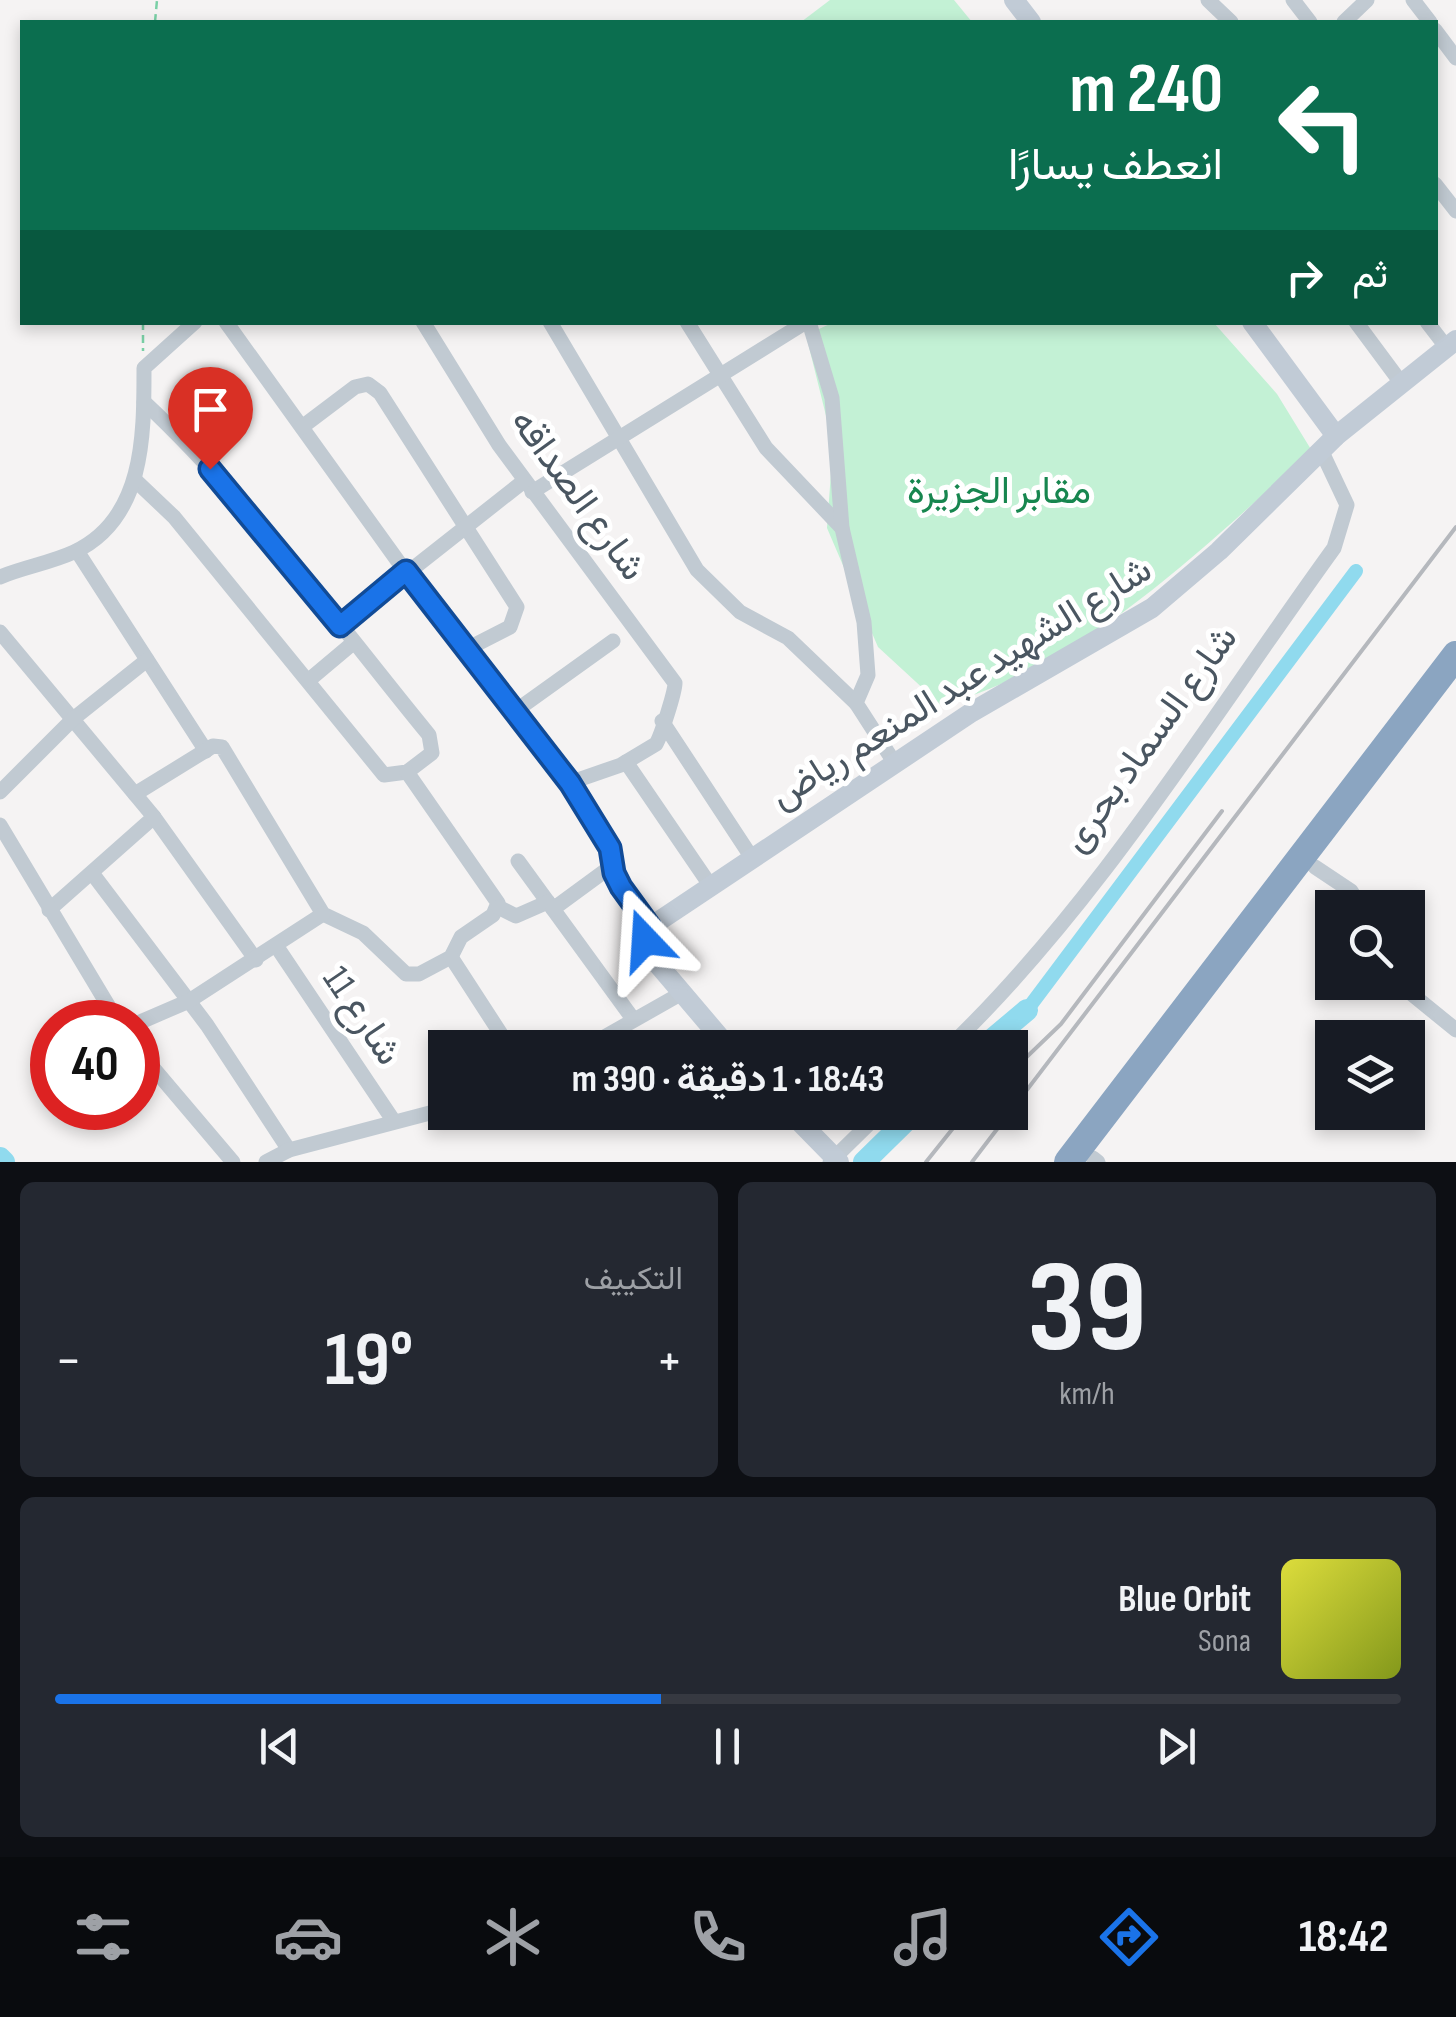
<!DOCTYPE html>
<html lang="ar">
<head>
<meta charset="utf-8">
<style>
	:root { --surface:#171b24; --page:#242831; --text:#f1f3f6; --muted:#9ea1a6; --line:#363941; --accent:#1a73e8 }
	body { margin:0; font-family:"Sofia Sans Condensed",Vazirmatn,sans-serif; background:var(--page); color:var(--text); direction:rtl; height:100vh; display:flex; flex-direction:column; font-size:38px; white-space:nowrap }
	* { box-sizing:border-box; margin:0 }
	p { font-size:32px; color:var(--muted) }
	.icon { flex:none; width:55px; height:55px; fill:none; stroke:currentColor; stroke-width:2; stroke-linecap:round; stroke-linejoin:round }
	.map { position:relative; height:1162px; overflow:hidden; direction:ltr }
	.side { display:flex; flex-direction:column; gap:20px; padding:20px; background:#0d0f14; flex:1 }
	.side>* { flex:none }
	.hud { position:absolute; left:20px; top:20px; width:1418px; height:305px; border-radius:0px; box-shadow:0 5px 15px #0003; direction:rtl; background:#0b6e4f; color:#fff; overflow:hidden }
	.controls { position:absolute; left:1315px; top:890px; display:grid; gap:20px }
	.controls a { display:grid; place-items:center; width:110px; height:110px; border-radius:0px; background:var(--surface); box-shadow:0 5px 15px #0003; font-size:50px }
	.speed { position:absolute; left:30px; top:1000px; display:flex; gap:20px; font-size:50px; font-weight:700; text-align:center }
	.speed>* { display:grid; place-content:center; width:130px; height:130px; border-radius:50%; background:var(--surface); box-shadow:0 5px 15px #0003; line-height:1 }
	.speed .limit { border:15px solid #d22; background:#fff; color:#111 }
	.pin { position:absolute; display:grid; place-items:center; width:85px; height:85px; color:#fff; margin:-102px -42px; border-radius:50% 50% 50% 0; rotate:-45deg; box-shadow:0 0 10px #0007 }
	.pin .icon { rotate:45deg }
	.me { position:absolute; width:110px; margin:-55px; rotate:340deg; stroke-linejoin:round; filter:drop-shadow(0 0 8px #0008) }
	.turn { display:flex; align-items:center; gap:35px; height:210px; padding:0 50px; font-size:45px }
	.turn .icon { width:130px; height:130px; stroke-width:2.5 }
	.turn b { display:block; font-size:70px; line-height:85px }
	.then { display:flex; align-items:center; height:95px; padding:0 50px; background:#0003; gap:20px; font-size:38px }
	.big { font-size:75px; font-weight:700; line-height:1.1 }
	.side .widget { flex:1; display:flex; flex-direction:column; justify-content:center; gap:15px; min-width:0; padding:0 35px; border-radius:15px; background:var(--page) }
	.side .dial { align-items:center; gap:0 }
	.dial b { font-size:130px; line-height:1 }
	.song { display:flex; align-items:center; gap:30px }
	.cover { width:120px; height:120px; border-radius:15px; background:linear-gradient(135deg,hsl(60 70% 55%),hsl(70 70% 35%)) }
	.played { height:10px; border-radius:5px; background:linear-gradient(90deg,var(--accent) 45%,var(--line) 45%) }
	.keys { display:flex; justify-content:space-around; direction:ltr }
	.heat { display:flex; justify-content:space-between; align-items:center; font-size:55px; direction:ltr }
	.side .tiles { flex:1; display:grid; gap:20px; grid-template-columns:1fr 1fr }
	.widget:last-child { grid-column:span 2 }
	.trip { position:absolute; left:428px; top:1030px; width:600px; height:100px; border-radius:0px; background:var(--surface); box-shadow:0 5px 15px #0003; font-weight:700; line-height:100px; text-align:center; direction:rtl }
	.dock { display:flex; height:160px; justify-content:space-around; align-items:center; background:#090b0e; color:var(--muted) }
	.dock .icon { width:70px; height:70px }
	.dock .selected { color:var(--accent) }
	.dock b { font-size:45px; color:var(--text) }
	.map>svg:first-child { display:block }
	.green { fill:#c3f1d5 }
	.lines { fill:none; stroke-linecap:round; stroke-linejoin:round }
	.canal { stroke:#90daee; stroke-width:14 }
	.river { stroke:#90daee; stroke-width:22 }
	.path { stroke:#7ad0a6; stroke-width:2.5; stroke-dasharray:8 5; stroke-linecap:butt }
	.street { stroke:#c1cad2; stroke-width:15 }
	.secondary { stroke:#c1cbd6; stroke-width:20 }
	.highway { stroke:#8ba5c1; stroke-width:28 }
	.rail { stroke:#b5b8bd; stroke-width:4 }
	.route-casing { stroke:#114b97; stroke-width:25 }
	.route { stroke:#1a73e8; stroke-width:18 }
	.labels { text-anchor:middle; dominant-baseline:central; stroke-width:10; stroke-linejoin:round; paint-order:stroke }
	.park-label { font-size:38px; fill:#17864f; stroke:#fff }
	.street-label { font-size:38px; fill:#4a5661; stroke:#fff }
</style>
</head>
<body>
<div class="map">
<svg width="1456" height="1162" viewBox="0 0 1456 1162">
	<rect width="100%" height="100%" fill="#f5f3f3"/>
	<g class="green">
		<polygon points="830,0 954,0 972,22 801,22"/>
		<path d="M 834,322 L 1214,323 L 1277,394 L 1312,451 C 1204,546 1085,667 941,705 L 878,647 L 827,528 L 833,444 L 806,335 Z"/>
	</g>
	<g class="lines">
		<polyline class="canal" points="1027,1010 1356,571"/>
		<g class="river">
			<polyline points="982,1048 1027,1010"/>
			<polyline points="0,1158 4,1162"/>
			<polyline points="864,1162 915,1112"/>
		</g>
		<g class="path">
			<polyline points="155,22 157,0"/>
			<polyline points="143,322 143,351"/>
		</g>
		<g class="street">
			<polyline points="1208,0 1231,22"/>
			<polyline points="1293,0 1310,22"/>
			<polyline points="1413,0 1430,22"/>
			<polyline points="1344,22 1367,0"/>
			<polyline points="1435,30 1456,58"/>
			<polyline points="1435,184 1456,211"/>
			<polyline points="226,322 405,571 569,783 610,848 614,873 621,887 650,927"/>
			<path d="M 423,322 L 499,445 L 675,683 C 675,692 661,736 656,744 L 621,765 L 569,783"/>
			<polyline points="550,322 697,570 740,612 788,638 856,703"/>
			<polyline points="687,322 766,448 842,528"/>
			<polyline points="809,322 832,398 842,528 864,622 868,675 856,703 894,762"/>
			<polyline points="1356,322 1402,384"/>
			<polyline points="1427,322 1447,348"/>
			<polyline points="302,427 355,387 368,384 380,393 517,607 510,627 467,649"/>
			<path d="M 135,480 L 174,517 L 384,775 L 407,772 L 432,753 L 429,735 C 337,623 250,501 144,402"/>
			<polyline points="532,492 806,322"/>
			<polyline points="77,551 206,751"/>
			<path d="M 0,577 C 24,567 50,563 74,552 C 145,519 144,434 144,368 L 195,322"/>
			<polyline points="340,626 524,481"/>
			<polyline points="0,632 154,817 49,910"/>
			<polyline points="309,680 353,643"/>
			<polyline points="514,712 613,641"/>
			<polyline points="662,721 752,858"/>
			<polyline points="626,762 710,885"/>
			<polyline points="0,792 73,719 147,660"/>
			<polyline points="135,794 213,746 222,747 323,914 363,933 406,974 419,974 451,957 461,937 493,915 498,903 407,772"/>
			<polyline points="154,817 256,960"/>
			<polyline points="0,825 118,1022"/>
			<polyline points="518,861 633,1019"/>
			<polyline points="1315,867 1351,891 1362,908"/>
			<polyline points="92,873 207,1025 289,1150"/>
			<polyline points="498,907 516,916 548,902"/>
			<polyline points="553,909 613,865"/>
			<polyline points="277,947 393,1120"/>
			<polyline points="451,957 510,1048"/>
			<polyline points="1397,982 1456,1030"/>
			<polyline points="138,1023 189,1001 323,914"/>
			<polyline points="585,1048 682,993"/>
			<path d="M 948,1048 C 1097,905 1213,715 1334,548 L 1347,505 L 1321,450"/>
			<polyline points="138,1050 233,1162"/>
			<polyline points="1093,1158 1098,1162"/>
			<polyline points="266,1162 289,1150 445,1109"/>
			<polyline points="830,1162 881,1112"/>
		</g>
		<g class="secondary">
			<polyline points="1014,0 1031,22"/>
			<polyline points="1252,322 1336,436"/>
			<polyline points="729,1048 650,955 645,940 650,927 972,712 1152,608 1219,551 1336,436 1456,340"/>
			<polyline points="790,1112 839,1162"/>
		</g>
		<polyline class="highway" points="1068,1162 1456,655"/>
		<g class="rail">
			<polyline points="1010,1073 1061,1024 1222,811"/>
			<polyline points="926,1162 958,1122"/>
			<polyline points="972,1162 1456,527"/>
		</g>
	</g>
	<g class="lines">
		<g class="route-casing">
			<polyline id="route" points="210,469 340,626 406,571 570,783 610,848 614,873 621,887 650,927 645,940"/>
		</g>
		<use href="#route" class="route"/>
	</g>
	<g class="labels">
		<g class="park-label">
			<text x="999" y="491">مقابر الجزيرة</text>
		</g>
		<g class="street-label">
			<text transform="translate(578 495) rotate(54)">شارع الصداقه</text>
			<text transform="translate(961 683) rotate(-32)">شارع الشهيد عبد المنعم رياض</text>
			<text transform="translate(1150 739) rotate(-54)">شارع السماد بحرى</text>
			<text transform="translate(362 1016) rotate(56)">شارع 11</text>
		</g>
	</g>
</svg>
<div class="controls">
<a><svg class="icon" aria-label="search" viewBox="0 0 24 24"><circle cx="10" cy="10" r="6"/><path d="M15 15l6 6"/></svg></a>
<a><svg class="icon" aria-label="layers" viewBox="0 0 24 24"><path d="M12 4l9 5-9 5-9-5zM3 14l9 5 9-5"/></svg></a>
</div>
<div class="speed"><div class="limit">40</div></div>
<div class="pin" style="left:210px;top:469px;background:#d93025"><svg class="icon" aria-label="arrive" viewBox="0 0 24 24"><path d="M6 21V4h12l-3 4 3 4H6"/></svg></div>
<svg class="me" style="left:645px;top:940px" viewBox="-20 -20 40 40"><path d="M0-17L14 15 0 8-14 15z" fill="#1a73e8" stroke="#fff" stroke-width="4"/></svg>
<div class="trip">18:43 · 1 دقيقة · 390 m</div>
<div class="hud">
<div class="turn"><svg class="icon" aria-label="left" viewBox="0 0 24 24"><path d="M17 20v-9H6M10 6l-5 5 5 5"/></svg><div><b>240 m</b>انعطف يسارًا</div></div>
<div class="then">ثم<svg class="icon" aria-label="right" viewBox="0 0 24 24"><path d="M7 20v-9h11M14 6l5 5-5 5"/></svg></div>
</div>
</div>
<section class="side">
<div class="tiles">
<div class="widget dial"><b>39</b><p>km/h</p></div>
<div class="widget"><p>التكييف</p>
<div class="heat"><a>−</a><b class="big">19°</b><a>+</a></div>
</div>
<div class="widget">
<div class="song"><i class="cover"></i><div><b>Blue Orbit</b><p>Sona</p></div></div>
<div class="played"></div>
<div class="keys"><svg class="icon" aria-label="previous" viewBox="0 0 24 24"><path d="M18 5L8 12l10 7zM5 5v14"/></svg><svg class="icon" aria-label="pause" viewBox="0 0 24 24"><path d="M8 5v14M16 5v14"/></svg><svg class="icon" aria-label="next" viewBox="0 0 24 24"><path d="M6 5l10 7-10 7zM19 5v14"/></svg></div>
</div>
</div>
</section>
<nav class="dock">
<b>18:42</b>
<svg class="icon selected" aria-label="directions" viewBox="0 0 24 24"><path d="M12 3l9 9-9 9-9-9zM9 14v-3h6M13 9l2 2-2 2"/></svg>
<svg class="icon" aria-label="music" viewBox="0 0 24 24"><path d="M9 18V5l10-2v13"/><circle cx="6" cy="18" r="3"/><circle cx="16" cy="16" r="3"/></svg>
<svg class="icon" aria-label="phone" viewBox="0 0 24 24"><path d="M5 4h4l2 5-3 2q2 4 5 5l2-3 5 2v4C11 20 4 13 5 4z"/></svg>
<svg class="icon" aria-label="climate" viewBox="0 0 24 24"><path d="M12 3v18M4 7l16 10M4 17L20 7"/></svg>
<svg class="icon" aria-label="car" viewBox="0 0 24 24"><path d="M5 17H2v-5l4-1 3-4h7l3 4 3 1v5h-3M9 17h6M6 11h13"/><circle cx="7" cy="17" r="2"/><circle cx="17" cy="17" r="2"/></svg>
<svg class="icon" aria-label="filters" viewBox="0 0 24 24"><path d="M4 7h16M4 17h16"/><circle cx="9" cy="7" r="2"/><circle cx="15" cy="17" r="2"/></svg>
</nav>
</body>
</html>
